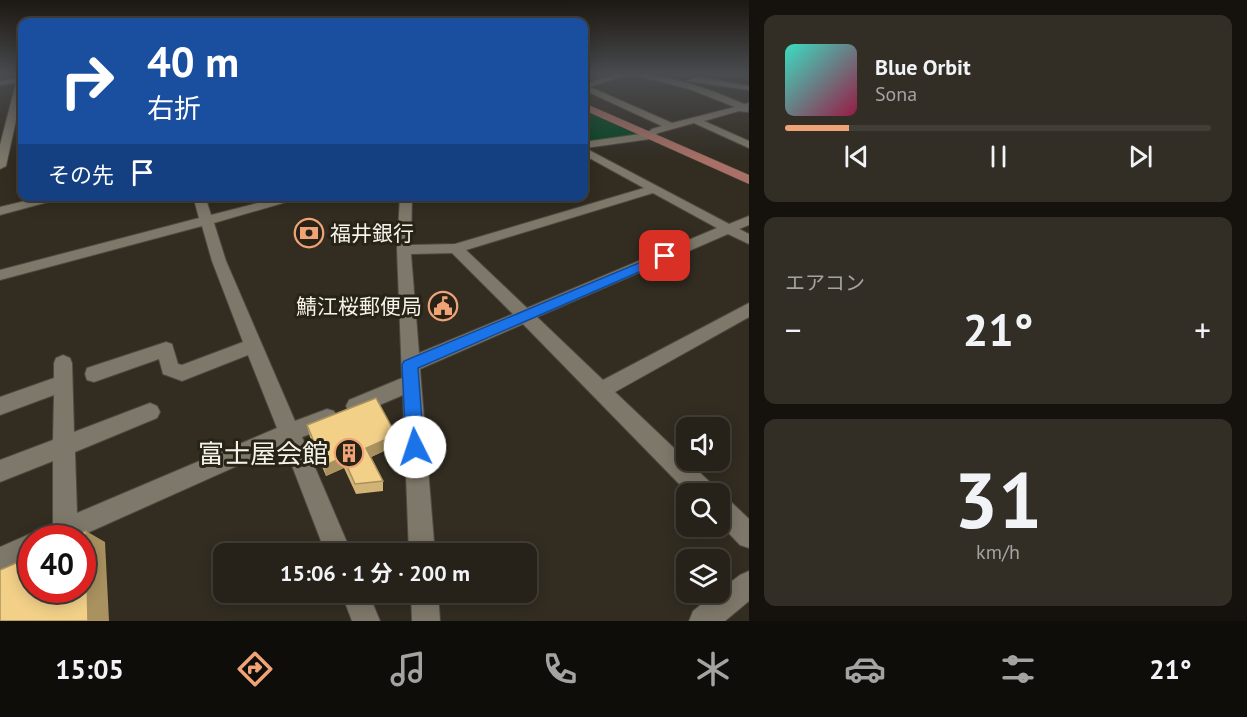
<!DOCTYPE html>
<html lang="ja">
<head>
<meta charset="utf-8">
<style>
	:root { --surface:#262119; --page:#322e26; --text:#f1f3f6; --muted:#a4a3a2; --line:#423e38; --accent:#efa377 }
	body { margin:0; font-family:"PT Sans","Noto Sans JP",sans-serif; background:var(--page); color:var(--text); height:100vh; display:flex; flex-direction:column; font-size:22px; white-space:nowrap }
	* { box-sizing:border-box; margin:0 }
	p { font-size:20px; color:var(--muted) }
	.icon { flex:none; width:33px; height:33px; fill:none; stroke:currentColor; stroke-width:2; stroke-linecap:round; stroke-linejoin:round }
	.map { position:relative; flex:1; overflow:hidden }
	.panel { display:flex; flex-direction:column; gap:15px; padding:15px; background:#15120e; width:498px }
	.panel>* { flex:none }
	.hud { position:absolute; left:18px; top:18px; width:570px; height:183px; border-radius:12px; box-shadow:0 3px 15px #0003,0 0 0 2px var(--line); background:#1a4fa0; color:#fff; overflow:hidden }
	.controls { position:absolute; left:676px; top:417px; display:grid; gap:12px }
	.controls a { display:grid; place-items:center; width:54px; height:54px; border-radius:12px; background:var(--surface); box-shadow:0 3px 15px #0003,0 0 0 2px var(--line); font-size:30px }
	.speed { position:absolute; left:18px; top:525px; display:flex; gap:12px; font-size:30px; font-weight:700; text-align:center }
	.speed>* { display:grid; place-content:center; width:78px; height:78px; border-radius:50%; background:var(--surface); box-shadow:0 3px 15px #0003,0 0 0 2px var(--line); line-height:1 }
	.speed .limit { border:9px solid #d22; background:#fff; color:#111 }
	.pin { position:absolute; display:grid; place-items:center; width:51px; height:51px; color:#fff; margin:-26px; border-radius:12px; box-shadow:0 3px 9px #0006 }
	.me { position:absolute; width:66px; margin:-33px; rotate:356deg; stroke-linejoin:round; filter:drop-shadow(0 0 4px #0008) }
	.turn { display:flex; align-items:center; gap:21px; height:126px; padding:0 30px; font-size:27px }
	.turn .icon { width:78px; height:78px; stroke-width:2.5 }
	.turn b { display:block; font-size:42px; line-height:51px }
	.then { display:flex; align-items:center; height:57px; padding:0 30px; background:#0003; gap:12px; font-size:22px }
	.big { font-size:45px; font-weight:700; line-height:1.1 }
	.panel .widget { flex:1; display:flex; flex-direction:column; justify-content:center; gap:9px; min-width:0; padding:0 21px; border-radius:12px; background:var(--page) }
	.panel .dial { align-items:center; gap:0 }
	.dial b { font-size:78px; line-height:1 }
	.song { display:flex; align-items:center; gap:18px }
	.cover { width:72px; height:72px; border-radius:9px; background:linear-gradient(135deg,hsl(170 70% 55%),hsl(340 70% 35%)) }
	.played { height:6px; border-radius:3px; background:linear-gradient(90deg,var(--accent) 15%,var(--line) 15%) }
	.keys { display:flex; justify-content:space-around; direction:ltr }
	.heat { display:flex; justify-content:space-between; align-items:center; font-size:33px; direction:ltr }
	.trip { position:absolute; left:213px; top:543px; width:324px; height:60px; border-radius:12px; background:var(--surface); box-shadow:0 3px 15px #0003,0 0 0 2px var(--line); font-weight:700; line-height:60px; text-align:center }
	.tab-bar { display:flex; height:96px; justify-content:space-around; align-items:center; background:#0f0d0a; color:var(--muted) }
	.tab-bar .icon { width:42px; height:42px }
	.tab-bar .on { color:var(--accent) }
	.tab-bar b { font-size:27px; color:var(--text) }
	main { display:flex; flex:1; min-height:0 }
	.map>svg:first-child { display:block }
	.green { fill:#004621 }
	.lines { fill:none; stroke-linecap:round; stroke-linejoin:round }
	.minor-casing { stroke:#4f4a40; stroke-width:2 }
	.major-casing { stroke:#4f4a40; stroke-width:1 }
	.minor { fill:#7e786a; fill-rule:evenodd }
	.major { fill:#a87066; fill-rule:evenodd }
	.wall { fill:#d0b375 }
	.shaded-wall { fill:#a9925f }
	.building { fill:#f2d088; stroke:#a9925f; stroke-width:1.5 }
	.route { fill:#1a73e8; stroke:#114b97; stroke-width:1.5 }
	.labels { text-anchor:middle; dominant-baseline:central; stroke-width:6; stroke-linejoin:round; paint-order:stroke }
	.poi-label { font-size:21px; fill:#f5f2ea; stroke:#282317; text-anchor:start }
	.near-poi-label { font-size:26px; fill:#f5f2ea; stroke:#282317; text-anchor:end }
</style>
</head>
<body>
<main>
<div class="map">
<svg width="749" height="621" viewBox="0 0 749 621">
	<rect width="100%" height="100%" fill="#322c21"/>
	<polygon class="green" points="584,109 635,132 635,137 584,144"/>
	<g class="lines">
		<g class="minor-casing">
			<g id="minor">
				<path d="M 617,74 L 629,74 L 590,87 L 672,123 L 735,107 L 689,89 L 630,74 C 669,74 710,89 744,104 L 749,103 L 748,112 L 739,111 L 704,121 L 749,141 L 749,148 L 694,123 L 658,133 L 650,139 L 585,148 L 729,224 L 749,216 L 749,225 L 739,229 L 749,234 L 749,244 L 728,234 L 537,317 L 603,380 L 749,303 L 749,317 L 615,392 L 714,486 L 717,494 L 689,494 L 523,324 L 420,369 L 435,554 L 409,554 L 403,395 L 356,415 L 349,412 L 346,406 L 349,400 L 402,378 L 397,250 L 400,196 L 412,196 L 411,245 L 455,244 L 644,188 L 584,155 L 584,142 L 647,133 L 652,129 L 662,126 L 584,90 L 584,84 ZM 653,193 L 717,228 L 527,308 L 466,250 ZM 452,253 L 513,314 L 419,353 L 411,254 Z"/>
				<polygon points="19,75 22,75 22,92 6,166 0,169 0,145 16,83 0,85 0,81 18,78"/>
				<polygon points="698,77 749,86 749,90 687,81"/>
				<polygon points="46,196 70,196 0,215 0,207"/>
				<polygon points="193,196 205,196 211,215 285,196 307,196 214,223 226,261 295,421 327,409 334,411 337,418 334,425 302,437 352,554 326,554 284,445 76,538 32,538 32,559 0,573 0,547 32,533 38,536 40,529 53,524 53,461 0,482 0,460 53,440 54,395 0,415 0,397 54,378 54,363 56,358 63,355 70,358 72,363 74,432 150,403 157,406 160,412 157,418 75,452 77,513 277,428 248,355 182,381 163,374 159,359 94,382 87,380 85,374 87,368 166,342 172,344 178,364 182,365 243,342 212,261 202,226 0,280 0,270 199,218"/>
				<polygon points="720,495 728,499 749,519 749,548 740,545 720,524"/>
				<polygon points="749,571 749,601 725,621 689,621 693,611 717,592 720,592 720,590 740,575"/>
				<polygon points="341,592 368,592 380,621 352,621"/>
				<polygon points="411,592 438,592 440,621 412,621"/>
			</g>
		</g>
		<g class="major-casing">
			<polygon id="major" points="584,103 749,175 749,184 584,110"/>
		</g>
		<use href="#minor" class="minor"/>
		<use href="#major" class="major"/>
	</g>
	<polygon class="wall" points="307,425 395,446 371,457 383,481 383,491 356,494 344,468 326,476 310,437"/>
	<g class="shaded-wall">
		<polygon points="396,435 395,446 367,459 366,448"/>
		<polygon points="343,457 344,468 326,476 324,466"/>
		<polygon points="86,531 105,542 109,621 88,621"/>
	</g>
	<g class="building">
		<polygon points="376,398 396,435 366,448 383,481 355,484 343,457 324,466 307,425"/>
		<polygon points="86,531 88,621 0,621 0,570 32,556 32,590 82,590 82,538 69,538"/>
	</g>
	<linearGradient id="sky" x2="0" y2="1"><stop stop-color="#1c1812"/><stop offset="0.46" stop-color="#494b4e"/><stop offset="1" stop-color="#494b4e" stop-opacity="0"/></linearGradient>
	<rect width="749" height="161" fill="url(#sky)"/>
	<polygon class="route" points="665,252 669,253 669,259 418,368 424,447 421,453 415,456 408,453 406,447 402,365 404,361"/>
	<defs>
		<g id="bank-ring" transform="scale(1.5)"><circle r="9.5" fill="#282317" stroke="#efa377" stroke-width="1.5"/><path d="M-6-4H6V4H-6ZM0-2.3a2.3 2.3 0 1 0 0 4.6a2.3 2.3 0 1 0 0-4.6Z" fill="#efa377"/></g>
		<g id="civic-ring" transform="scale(1.5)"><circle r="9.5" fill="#282317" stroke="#efa377" stroke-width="1.5"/><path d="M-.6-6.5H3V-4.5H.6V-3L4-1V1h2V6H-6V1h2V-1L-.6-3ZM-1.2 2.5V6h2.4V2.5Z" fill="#efa377"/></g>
		<g id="building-ring" transform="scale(1.5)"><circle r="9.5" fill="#282317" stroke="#efa377" stroke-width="1.5"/><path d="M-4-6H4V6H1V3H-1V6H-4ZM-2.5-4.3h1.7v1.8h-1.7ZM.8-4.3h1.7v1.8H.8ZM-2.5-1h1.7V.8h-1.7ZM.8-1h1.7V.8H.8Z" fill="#efa377"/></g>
	</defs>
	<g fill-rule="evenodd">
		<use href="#bank-ring" x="309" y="233"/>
		<use href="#civic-ring" x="443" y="306"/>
		<use href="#building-ring" x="349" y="453"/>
	</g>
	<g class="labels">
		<g class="poi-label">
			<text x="330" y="233">福井銀行</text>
			<text x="422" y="306" text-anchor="end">鯖江桜郵便局</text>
		</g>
		<g class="near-poi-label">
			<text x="328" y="453">富士屋会館</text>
		</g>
	</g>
</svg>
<div class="controls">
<a><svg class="icon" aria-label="sound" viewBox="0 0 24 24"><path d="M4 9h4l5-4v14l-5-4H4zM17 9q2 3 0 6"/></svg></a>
<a><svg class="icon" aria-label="search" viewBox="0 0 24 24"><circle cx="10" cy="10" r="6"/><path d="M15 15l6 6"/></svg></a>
<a><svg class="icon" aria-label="layers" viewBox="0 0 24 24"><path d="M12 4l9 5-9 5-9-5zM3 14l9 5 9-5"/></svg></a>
</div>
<div class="speed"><div class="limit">40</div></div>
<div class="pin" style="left:665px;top:256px;background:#d93025"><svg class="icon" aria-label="arrive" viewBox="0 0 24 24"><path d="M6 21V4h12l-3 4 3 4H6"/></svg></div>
<svg class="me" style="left:415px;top:447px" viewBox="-20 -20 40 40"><circle r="19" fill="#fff"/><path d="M0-13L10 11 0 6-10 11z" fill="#1a73e8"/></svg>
<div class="trip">15:06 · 1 分 · 200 m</div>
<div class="hud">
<div class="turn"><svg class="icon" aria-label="right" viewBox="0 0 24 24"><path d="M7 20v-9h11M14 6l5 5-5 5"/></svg><div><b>40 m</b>右折</div></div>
<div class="then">その先<svg class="icon" aria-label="arrive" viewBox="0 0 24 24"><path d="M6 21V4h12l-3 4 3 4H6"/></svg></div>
</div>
</div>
<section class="panel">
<div class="widget">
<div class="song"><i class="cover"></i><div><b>Blue Orbit</b><p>Sona</p></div></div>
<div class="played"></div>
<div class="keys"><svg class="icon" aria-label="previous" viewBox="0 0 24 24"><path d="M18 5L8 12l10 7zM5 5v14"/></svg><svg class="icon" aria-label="pause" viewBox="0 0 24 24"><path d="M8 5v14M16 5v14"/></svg><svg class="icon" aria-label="next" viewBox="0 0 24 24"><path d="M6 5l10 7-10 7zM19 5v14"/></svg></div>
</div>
<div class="widget"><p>エアコン</p>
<div class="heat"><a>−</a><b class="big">21°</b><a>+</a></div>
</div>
<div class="widget dial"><b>31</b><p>km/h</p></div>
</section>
</main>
<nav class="tab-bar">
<b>15:05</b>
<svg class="icon on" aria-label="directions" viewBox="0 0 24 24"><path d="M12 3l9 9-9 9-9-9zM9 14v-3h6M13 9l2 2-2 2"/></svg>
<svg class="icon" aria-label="music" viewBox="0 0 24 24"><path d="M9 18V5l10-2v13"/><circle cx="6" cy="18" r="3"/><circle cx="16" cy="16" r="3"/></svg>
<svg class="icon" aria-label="phone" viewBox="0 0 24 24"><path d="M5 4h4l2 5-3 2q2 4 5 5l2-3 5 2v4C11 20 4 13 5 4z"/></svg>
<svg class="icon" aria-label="climate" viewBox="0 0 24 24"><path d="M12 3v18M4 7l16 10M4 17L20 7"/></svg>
<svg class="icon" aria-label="car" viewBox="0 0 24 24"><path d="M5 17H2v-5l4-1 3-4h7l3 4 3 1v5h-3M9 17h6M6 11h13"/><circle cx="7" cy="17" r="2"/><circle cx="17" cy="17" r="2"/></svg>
<svg class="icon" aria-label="filters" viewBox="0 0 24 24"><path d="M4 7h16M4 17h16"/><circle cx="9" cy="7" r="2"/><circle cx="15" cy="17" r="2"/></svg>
<b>21°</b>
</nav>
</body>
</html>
